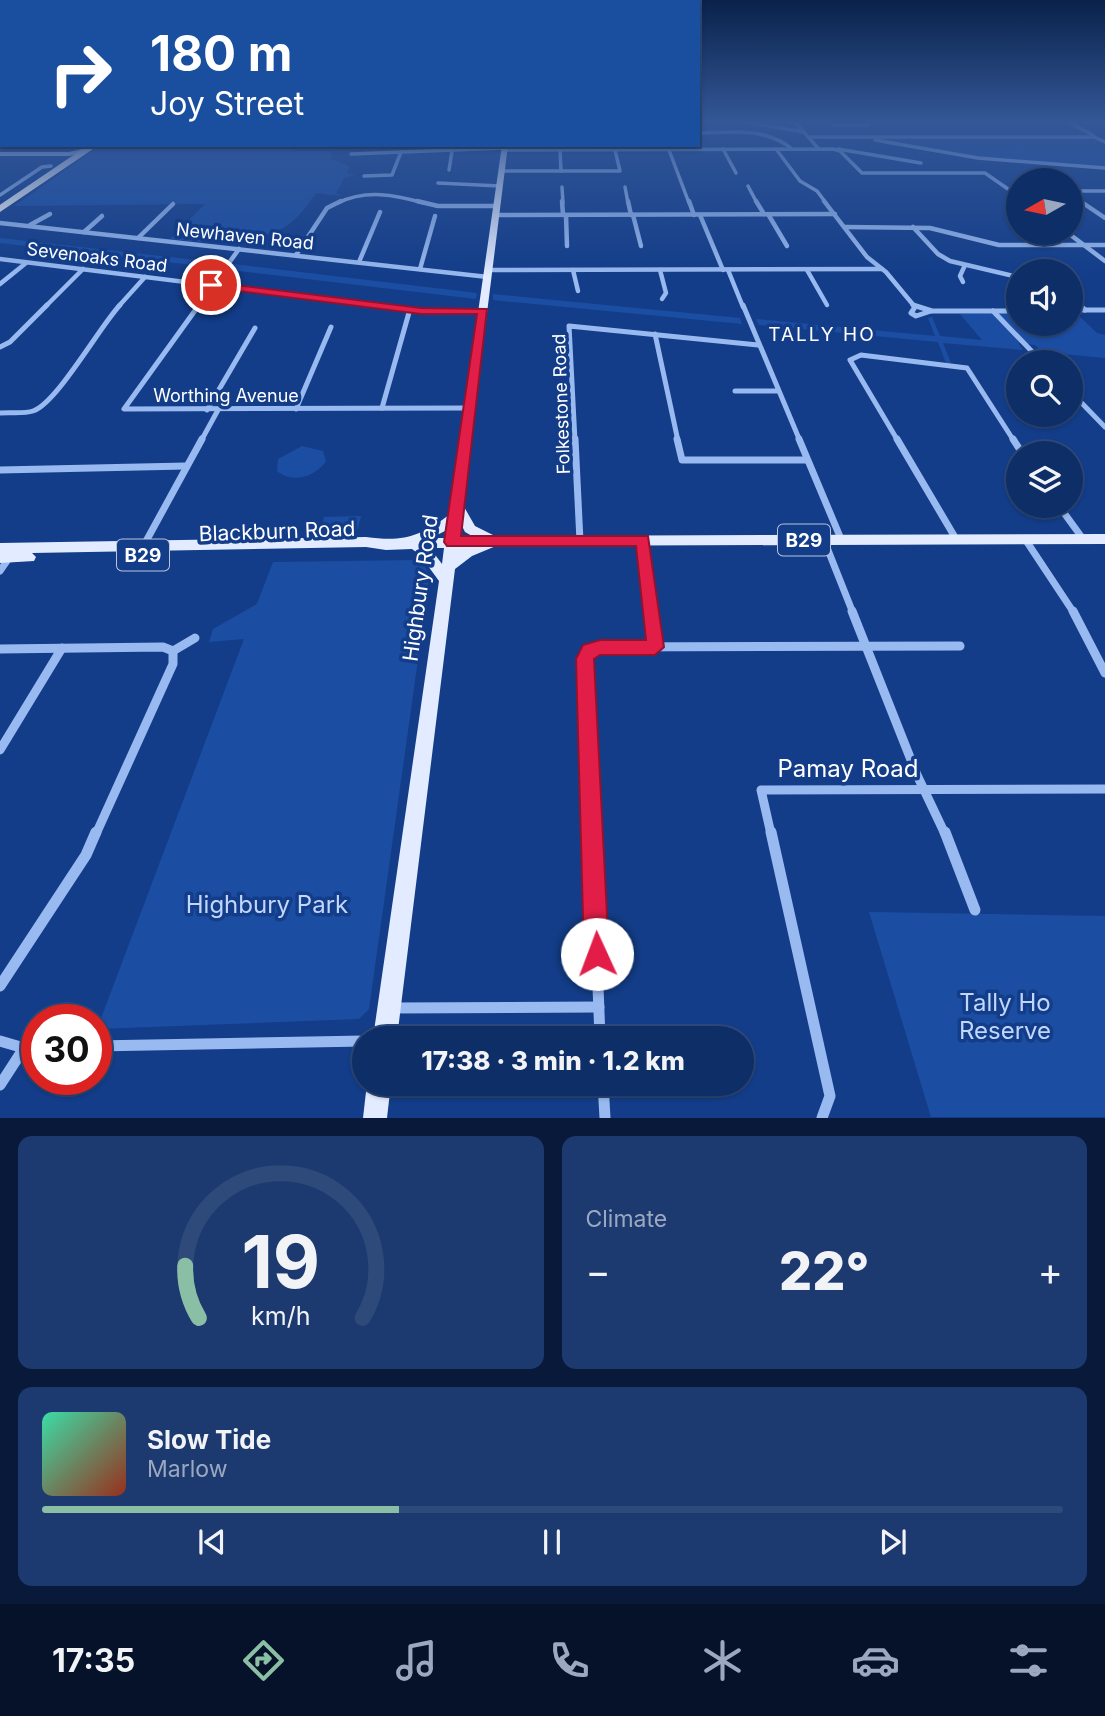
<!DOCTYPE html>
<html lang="en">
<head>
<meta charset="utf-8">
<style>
	:root { --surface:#0e2e67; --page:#1c3a70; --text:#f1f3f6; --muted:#9ba8c0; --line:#2e4a7b; --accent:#8abfa5 }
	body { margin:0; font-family:Inter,sans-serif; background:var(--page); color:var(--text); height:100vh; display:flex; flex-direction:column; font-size:26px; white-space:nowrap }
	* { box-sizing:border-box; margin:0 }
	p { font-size:23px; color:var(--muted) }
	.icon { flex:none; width:38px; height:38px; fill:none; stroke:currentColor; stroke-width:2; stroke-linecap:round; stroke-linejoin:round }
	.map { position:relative; height:1118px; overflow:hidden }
	.side { display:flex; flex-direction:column; gap:18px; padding:18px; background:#081939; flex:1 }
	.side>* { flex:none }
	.hud { position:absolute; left:0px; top:0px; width:700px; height:147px; box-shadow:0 2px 5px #0004,0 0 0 2px var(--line); background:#1a4fa0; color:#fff; overflow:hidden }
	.needle { width:46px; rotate:261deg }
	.controls { position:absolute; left:1006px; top:168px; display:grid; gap:14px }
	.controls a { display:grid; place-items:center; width:77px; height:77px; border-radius:50%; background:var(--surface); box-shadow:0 2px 5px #0004,0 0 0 2px var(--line); font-size:35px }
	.speed { position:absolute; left:21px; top:1004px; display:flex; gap:14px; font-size:35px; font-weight:700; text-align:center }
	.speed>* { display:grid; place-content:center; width:91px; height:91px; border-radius:50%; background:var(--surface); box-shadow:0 2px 5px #0004,0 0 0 2px var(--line); line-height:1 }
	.speed .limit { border:10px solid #d22; background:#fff; color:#111 }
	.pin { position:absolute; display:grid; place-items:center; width:60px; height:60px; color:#fff; margin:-30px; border:4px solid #fff; border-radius:50%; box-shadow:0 2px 7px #0007 }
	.me { position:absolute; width:77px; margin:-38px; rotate:358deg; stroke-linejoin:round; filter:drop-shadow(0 0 5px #0008) }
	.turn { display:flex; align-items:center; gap:24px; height:147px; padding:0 35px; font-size:32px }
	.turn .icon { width:91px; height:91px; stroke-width:2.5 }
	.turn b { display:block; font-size:49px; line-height:60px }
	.big { font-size:52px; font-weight:800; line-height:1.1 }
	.side .widget { flex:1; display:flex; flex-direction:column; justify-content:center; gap:10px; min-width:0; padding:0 24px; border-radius:14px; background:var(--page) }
	.side .dial { align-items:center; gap:0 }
	.dial svg { height:182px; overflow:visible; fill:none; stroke:var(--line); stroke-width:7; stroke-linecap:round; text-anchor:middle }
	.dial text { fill:var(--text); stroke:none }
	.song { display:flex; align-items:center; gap:21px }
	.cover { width:84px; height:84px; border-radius:10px; background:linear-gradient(135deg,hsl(160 70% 55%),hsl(10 70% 35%)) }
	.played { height:7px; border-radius:4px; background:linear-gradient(90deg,var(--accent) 35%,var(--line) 35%) }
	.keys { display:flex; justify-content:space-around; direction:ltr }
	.heat { display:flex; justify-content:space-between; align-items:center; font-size:38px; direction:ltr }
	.side .tiles { flex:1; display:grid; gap:18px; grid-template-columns:1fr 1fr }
	.widget:last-child { grid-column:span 2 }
	.trip { position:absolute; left:352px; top:1026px; width:402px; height:70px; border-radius:35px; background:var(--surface); box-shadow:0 2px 5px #0004,0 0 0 2px var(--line); font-weight:800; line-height:70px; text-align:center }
	.tabs { display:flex; height:112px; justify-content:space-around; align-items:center; background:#061229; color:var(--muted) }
	.tabs .icon { width:49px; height:49px }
	.tabs .on { color:var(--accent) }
	.tabs b { font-size:32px; color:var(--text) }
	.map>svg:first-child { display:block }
	.green { fill:#1b4ea3 }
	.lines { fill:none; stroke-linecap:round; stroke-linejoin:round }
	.street-far5 { stroke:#99baf0; stroke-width:3.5 }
	.street-far4 { stroke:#99baf0; stroke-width:4.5 }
	.street-far3 { stroke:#99baf0; stroke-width:5 }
	.street-far2 { stroke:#99baf0; stroke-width:7 }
	.street-far1 { stroke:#99baf0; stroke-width:9 }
	.street { stroke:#99baf0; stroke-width:11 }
	.secondary { fill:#c7d9fb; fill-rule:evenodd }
	.primary { fill:#e2ebff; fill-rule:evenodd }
	.highway { fill:#fff; fill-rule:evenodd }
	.tram { stroke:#fff; stroke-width:2 }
	.route { fill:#e11d48; stroke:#92132f; stroke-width:2 }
	.labels { text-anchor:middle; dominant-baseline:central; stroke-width:7; stroke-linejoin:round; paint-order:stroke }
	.far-street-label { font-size:18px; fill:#fff; stroke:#133d89 }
	.far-neighbourhood-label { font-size:19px; letter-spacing:2px; fill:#fff; stroke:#133d89 }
	.shield { fill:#133d89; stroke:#b8c5dc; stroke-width:2 }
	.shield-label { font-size:19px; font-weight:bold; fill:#fff }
	.street-label { font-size:21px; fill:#fff; stroke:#133d89 }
	.near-street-label { font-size:24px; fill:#fff; stroke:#133d89 }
	.near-park-label { font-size:24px; fill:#c0d6fc; stroke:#133d89 }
</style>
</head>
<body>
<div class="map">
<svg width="1105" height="1118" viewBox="0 0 1105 1118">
	<rect width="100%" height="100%" fill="#133d89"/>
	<g class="green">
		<polygon points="868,137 1093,138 1105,143 1105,168 978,158"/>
		<path d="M 101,145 L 297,145 L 292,151 L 332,151 L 330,159 L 350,166 L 347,173 L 356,175 L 345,177 L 336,193 L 342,196 L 316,193 C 282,244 265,235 209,236 L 203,242 L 170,239 L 205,204 L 14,206 Z"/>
		<polygon points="0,238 223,263 219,268 0,243"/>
		<polygon points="233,264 477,293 476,299 230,270"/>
		<polygon points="493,294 740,318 742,324 493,300"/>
		<polygon points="1071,312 1075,312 1097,333 1105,335 1105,358 1042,352 1035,345 1018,343 1023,350 943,343 951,363 946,363 938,342 759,325 756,319 935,336 928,318 932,317 940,336 982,340 960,314 1018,313 1018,324 1071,324"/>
		<path d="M 302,446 L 323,451 L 326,461 C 315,477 293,484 277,471 L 278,459 Z"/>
		<polygon points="361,516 358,529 321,530 324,517"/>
		<polygon points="419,560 426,568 429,581 369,1009 359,1019 97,1029 244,639 209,642 213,629 257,604 273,562"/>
		<polygon points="869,912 1105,916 1105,1117 931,1117"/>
	</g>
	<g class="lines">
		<g class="street-far5">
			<polyline points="740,121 804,132"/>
			<polyline points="794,121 818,148"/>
			<polyline points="912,121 1020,121"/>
			<polyline points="1066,121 1093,135"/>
			<polyline points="834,125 868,125"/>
			<path d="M 698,133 C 730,132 766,127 792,149"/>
			<polyline points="809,137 1093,137"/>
			<polyline points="1094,137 1105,142"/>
			<polyline points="875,140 978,158 1105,168"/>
			<polyline points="723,149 736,173"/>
			<polyline points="776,149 800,181 817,191 826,203"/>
			<polyline points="838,149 921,163"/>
			<polyline points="505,150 833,149 840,151 862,173 985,173 1018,196"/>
			<polyline points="560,150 561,171"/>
			<polyline points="669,150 689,203"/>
			<polyline points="351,154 505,148"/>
			<polyline points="449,170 452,151"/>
			<polyline points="502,171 620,171 615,150"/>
			<polyline points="364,176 392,175 401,152"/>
			<polyline points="438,183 500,186"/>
			<polyline points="748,186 757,203"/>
			<polyline points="562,187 563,203"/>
			<polyline points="625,187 628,203"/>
			<polyline points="1071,191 1105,191"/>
			<polyline points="0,195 42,167 51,166"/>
			<polyline points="1071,195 1082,203"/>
			<path d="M 338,203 C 366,189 395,195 424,203"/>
		</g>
		<g class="street-far4">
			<polyline points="417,201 438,206 497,206"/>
			<polyline points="562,201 563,215"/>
			<polyline points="628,201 631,215"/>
			<polyline points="689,201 694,215"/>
			<polyline points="756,201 764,214"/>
			<polyline points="824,201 867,257 886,272 915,307"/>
			<polyline points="1080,201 1105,218"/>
			<polyline points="768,214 787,246"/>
			<polyline points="496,215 835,214"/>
			<polyline points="566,215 567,246"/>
			<polyline points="633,215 641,246"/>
			<polyline points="700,215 723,270"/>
			<polyline points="0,223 488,277"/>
			<polyline points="30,225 50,214"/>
			<polyline points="845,227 930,228 999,245 1105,245"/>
			<polyline points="913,227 938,254 950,261 1018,277"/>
			<polyline points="84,232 102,216"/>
			<polyline points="1068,233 1105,261"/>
			<polyline points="138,238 173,204"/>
			<polyline points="296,255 327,208 341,201"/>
			<polyline points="0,259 387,307"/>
			<polyline points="359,262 380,212"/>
			<polyline points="420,269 435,216"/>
			<polyline points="489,270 882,269"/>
			<polyline points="573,270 578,291"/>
			<polyline points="660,270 666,293 662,299"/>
			<polyline points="728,270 743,307"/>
			<polyline points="807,270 827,305"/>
			<polyline points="963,282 960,276 965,265"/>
			<polyline points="0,284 26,263"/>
			<polyline points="1071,297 1081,307"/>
			<polyline points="45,307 83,269"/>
			<polyline points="118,307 145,277"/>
			<polyline points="197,307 239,249"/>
		</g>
		<g class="street-far3">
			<polyline points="199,305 124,409 470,408"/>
			<polyline points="372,305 421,311 483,311"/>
			<polyline points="743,305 800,441"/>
			<polyline points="913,305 932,311 1018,311"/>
			<polyline points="1080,305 1085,310"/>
			<polyline points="915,307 911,313 916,316 931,311"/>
			<polyline points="1071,310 1105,310"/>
			<polyline points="993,311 1042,362"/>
			<polyline points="655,334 678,441"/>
			<polyline points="0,347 10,342 47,305"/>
			<polyline points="735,391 777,391"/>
			<polyline points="1071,392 1105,427"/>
			<polyline points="382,408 410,309"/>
			<polyline points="296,409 331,327"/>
			<polyline points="207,410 255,328"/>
			<path d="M 0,413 C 10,412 24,414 33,411 C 57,403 100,326 120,305"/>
			<polyline points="201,441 218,410"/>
			<polyline points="575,441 569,326 758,345"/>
			<polyline points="898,441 850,360 861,355 967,368 1014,441"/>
		</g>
		<g class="street-far2">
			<polyline points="575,439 580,541"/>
			<polyline points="677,439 682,460 806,460"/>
			<polyline points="799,439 841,539"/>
			<polyline points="897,439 956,539"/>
			<polyline points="1013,439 1022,453"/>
			<polyline points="0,470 186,466"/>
			<polyline points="1059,506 1083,539"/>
			<polyline points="1025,539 1074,613"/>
			<polyline points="643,540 651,613"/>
			<polyline points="824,540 853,613"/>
			<polyline points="144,545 202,439"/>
			<polyline points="0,571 9,558"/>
		</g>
		<g class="street-far1">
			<polyline points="651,611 655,647"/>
			<polyline points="852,611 917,775 945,834"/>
			<polyline points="1073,611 1105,673"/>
			<polyline points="0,649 163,647 173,651 173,664 96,834"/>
			<polyline points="173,651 195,638"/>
			<polyline points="0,750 62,648"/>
			<polyline points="592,834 585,659 589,651 600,647 960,646"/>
			<polyline points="771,834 761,790 1105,789"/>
		</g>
		<g class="street">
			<polyline points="592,832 600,1038"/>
			<polyline points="771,832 830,1096 822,1118"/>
			<polyline points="945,832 975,910"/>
			<polyline points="0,986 86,855 96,832"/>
			<polyline points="393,1008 599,1007"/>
			<polyline points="0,1041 24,1048 37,1047"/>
			<polyline points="96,1046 364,1041"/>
			<polyline points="603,1083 605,1118"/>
			<polyline points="0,1085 24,1048"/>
		</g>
		<polygon class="secondary" points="90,147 92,150 69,156 0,156 0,152 69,152"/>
		<g class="primary">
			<path d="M 502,145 L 508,145 L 463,505 L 475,526 L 495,536 L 1105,534 L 1105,544 L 496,546 L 472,556 L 455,569 L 397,1038 L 373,1038 L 439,581 L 420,555 L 412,549 L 386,550 L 366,547 L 32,553 L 36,557 L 34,561 L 0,563 L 0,543 L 366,537 C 403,542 419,537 449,515 ZM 461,524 L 465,532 L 474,537 L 459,537 ZM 447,530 L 445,538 L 431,538 ZM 430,548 L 444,548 L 442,564 Z"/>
			<polygon points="367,1083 391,1083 387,1118 363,1118"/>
		</g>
		<polygon class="highway" points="91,145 99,145 0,212 0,206"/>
		<polyline class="tram" points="0,206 90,145"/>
	</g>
	<linearGradient id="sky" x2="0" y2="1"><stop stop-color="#0a224b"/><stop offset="0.44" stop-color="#335797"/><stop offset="1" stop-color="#335797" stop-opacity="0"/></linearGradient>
	<rect width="1105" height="277" fill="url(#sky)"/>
	<polygon class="route" points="211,282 421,308 487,309 461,536 648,536 664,647 655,655 600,655 594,659 609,954 605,962 597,966 588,962 584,954 576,659 583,645 600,640 646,640 636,546 447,546 444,542 477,314 421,314 207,287"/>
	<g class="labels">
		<g class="far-street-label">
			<text transform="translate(245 236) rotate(6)">Newhaven Road</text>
			<text transform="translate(97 257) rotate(7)">Sevenoaks Road</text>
			<text x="226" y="395">Worthing Avenue</text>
			<text transform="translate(561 404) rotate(-92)">Folkestone Road</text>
		</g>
		<g class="far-neighbourhood-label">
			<text x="822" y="334">TALLY HO</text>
		</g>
		<g class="shield">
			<rect x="778" y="524.5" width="52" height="31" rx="5"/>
			<rect x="117" y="539.5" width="52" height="31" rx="5"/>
		</g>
		<g class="shield-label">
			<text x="804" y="540">B29</text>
			<text x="143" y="555">B29</text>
		</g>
		<g class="street-label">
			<text transform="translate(277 531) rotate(-2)">Blackburn Road</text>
			<text transform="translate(420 588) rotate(-82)">Highbury Road</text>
		</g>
		<g class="near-street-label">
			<text x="848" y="768">Pamay Road</text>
		</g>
		<g class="near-park-label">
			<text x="267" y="904">Highbury Park</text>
			<text x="1005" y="1002">Tally Ho<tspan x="1005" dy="28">Reserve</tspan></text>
		</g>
	</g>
</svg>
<div class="controls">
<a><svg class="needle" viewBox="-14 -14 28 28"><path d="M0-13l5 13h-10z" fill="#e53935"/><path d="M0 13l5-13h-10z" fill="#9ba8c0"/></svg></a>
<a><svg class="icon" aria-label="sound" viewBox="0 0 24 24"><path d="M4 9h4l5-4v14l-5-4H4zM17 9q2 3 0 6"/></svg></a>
<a><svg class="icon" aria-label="search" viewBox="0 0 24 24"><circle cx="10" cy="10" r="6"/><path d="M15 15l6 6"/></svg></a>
<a><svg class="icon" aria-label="layers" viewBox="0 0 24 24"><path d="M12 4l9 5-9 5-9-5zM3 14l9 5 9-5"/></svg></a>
</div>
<div class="speed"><div class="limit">30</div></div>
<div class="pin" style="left:211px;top:285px;background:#d93025"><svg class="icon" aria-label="arrive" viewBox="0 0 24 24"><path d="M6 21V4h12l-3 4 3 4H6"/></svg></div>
<svg class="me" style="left:597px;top:954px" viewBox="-20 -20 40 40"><circle r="19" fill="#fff"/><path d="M0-13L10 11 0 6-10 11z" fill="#e11d48"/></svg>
<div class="trip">17:38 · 3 min · 1.2 km</div>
<div class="hud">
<div class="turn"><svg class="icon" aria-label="right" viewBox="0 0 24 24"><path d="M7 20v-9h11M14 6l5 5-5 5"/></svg><div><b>180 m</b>Joy Street</div></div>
</div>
</div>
<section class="side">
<div class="tiles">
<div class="widget dial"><svg viewBox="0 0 100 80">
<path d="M14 69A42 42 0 1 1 86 69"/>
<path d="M14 69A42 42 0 0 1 8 46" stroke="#8abfa5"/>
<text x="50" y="56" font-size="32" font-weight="700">19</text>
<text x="50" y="72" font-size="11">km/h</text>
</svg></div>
<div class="widget"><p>Climate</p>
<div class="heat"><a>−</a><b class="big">22°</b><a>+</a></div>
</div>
<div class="widget">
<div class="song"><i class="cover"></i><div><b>Slow Tide</b><p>Marlow</p></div></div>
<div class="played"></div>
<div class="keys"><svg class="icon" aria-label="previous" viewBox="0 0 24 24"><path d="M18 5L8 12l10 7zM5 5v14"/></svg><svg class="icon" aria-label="pause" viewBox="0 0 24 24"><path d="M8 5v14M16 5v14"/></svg><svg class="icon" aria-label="next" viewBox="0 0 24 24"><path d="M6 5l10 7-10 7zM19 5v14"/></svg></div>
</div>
</div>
</section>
<nav class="tabs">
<b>17:35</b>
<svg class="icon on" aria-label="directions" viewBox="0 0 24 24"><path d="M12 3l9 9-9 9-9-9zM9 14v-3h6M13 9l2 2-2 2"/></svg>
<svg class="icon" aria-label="music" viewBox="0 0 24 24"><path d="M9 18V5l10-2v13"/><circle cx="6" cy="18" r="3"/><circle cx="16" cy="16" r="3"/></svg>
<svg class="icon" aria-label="phone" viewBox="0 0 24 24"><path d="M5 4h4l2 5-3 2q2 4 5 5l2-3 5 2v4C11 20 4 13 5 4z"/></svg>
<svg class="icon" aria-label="climate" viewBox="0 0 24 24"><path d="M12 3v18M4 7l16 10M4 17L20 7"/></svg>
<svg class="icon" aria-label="car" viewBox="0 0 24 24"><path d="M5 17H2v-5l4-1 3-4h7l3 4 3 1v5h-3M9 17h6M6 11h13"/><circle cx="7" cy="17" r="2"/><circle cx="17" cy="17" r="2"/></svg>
<svg class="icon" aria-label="filters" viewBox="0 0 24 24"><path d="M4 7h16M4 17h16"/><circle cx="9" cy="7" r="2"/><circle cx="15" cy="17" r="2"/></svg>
</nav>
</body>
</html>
